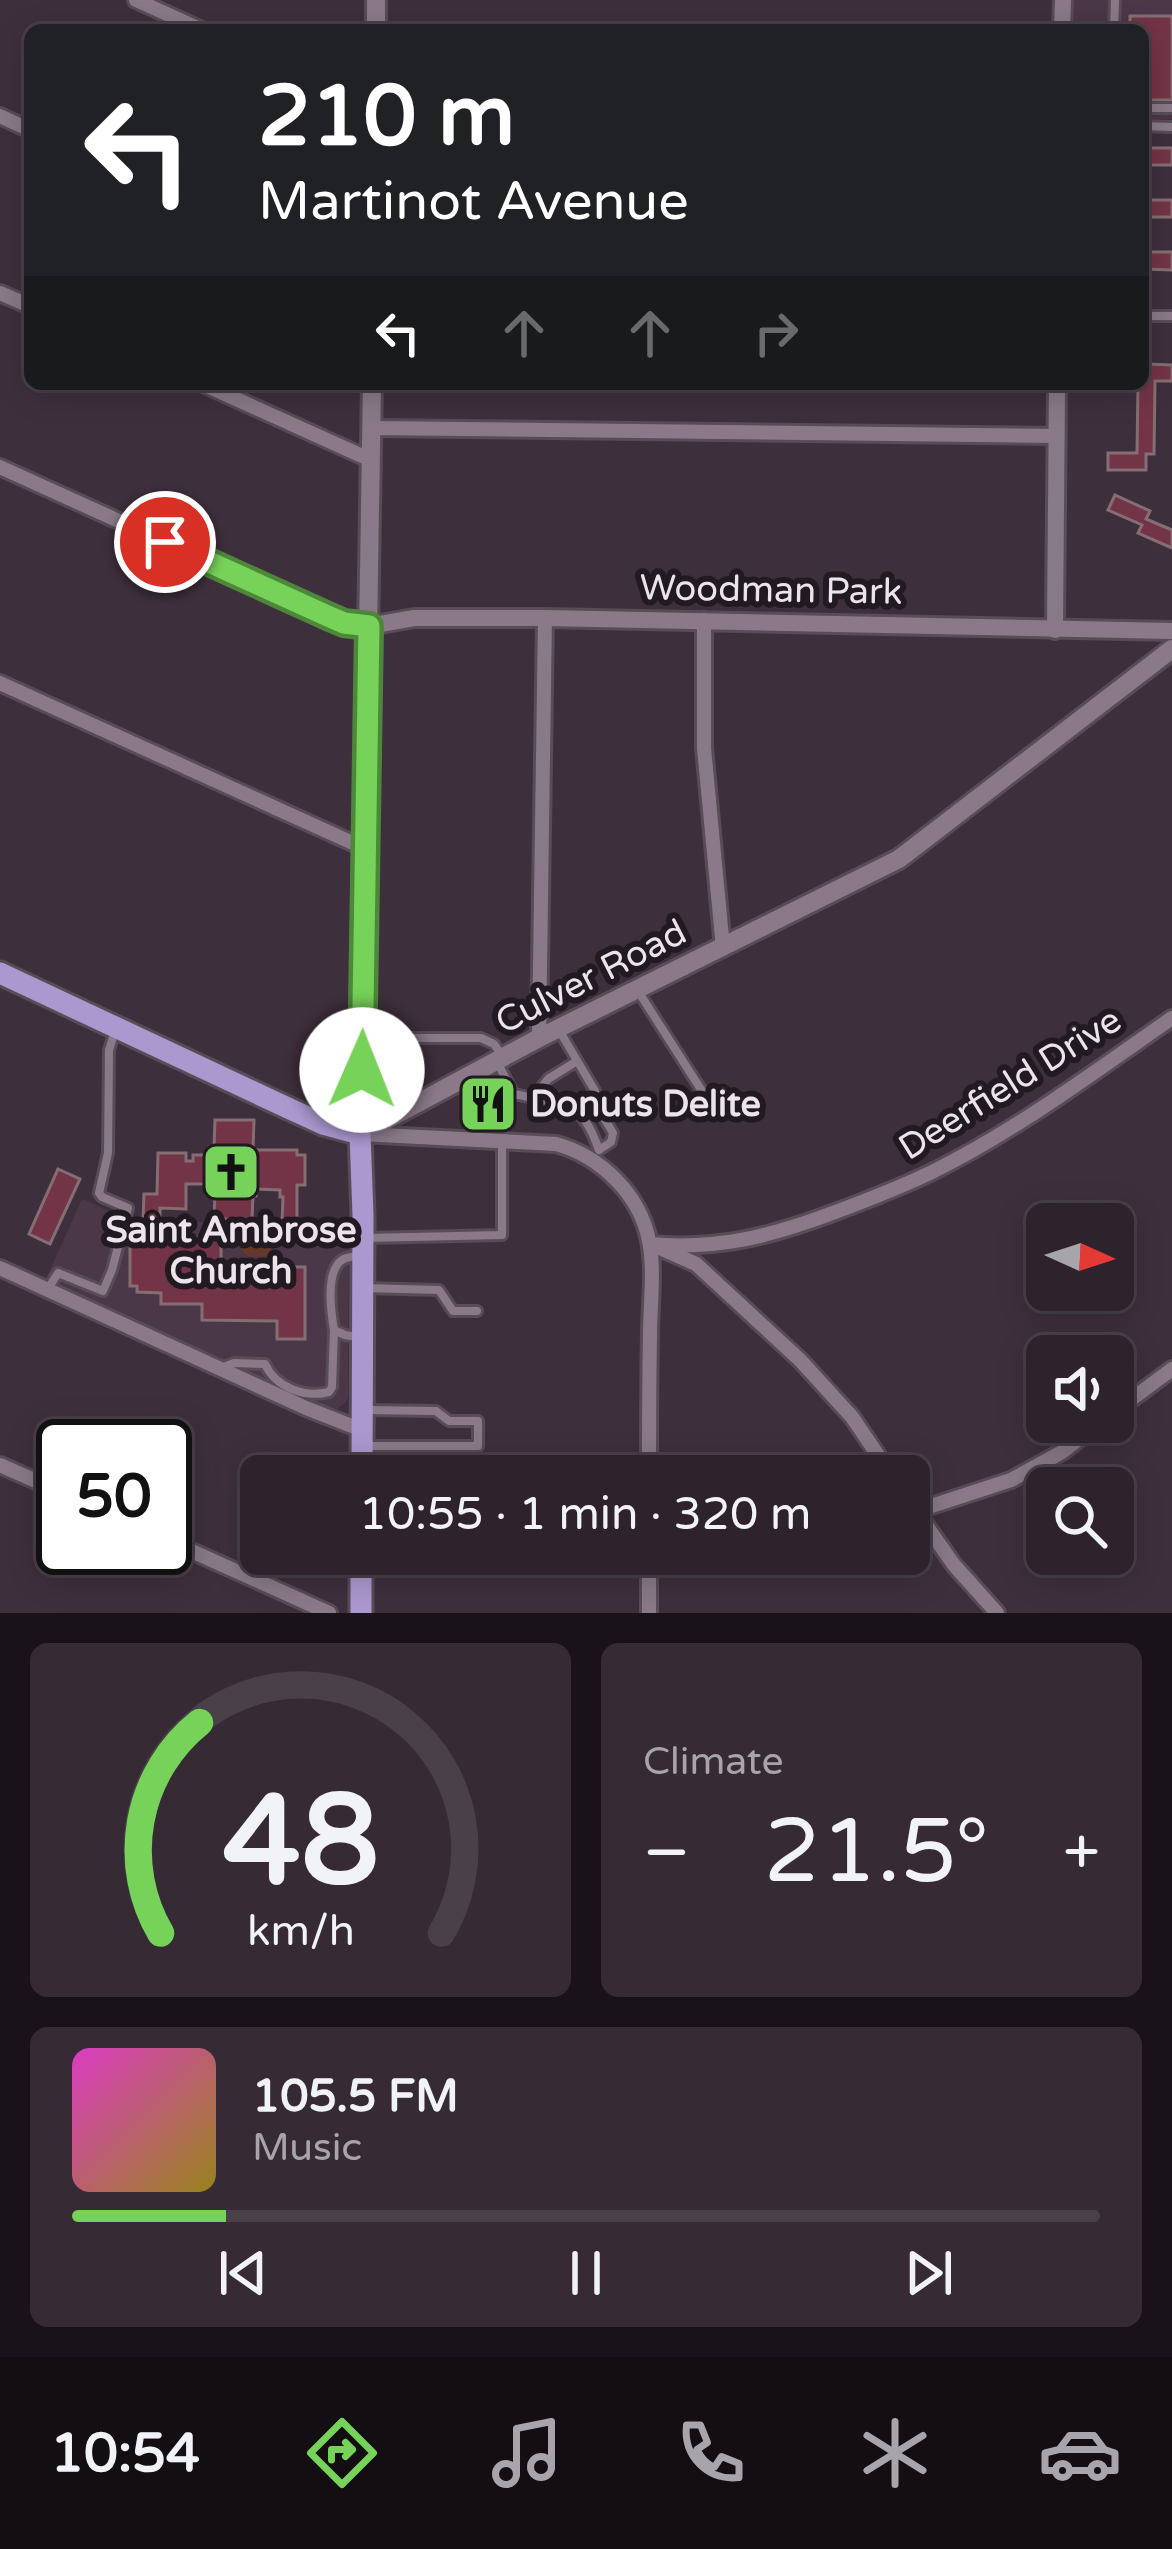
<!DOCTYPE html>
<html lang="en">
<head>
<meta charset="utf-8">
<style>
	:root { --surface:#2e232d; --page:#362b35; --text:#f1f3f6; --muted:#a7a4aa; --line:#494049; --accent:#77d259 }
	body { margin:0; font-family:"Varela Round",sans-serif; background:var(--page); color:var(--text); height:100vh; display:flex; flex-direction:column; font-size:45px; white-space:nowrap }
	* { box-sizing:border-box; margin:0 }
	p { font-size:39px; color:var(--muted) }
	.icon { flex:none; width:66px; height:66px; fill:none; stroke:currentColor; stroke-width:2; stroke-linecap:round; stroke-linejoin:round }
	.map { position:relative; height:1613px; overflow:hidden }
	.details { display:flex; flex-direction:column; gap:30px; padding:30px; background:#191319; flex:1 }
	.details>* { flex:none }
	.banner { position:absolute; left:24px; top:24px; width:1125px; height:366px; border-radius:18px; box-shadow:0 6px 30px #0003,0 0 0 3px var(--line); background:#202124; color:#fff; overflow:hidden }
	.needle { width:78px; rotate:93deg }
	.controls { position:absolute; left:1026px; top:1203px; display:grid; gap:24px }
	.controls a { display:grid; place-items:center; width:108px; height:108px; border-radius:18px; background:var(--surface); box-shadow:0 6px 30px #0003,0 0 0 3px var(--line); font-size:60px }
	.speed { position:absolute; left:36px; top:1419px; display:flex; gap:24px; font-size:60px; font-weight:700; text-align:center }
	.speed>* { display:grid; place-content:center; width:156px; height:156px; border-radius:50%; background:var(--surface); box-shadow:0 6px 30px #0003,0 0 0 3px var(--line); line-height:1 }
	.speed .limit { border:6px solid #111; border-radius:18px; background:#fff; color:#111 }
	.pin { position:absolute; display:grid; place-items:center; width:102px; height:102px; color:#fff; margin:-51px; border:6px solid #fff; border-radius:50%; box-shadow:0 3px 12px #0007 }
	.me { position:absolute; width:132px; margin:-66px; rotate:1deg; stroke-linejoin:round; filter:drop-shadow(0 0 9px #0008) }
	.turn { display:flex; align-items:center; gap:42px; height:252px; padding:0 36px; font-size:54px }
	.turn .icon { width:156px; height:156px; stroke-width:2.5 }
	.turn b { display:block; font-size:84px; line-height:102px }
	.lanes { display:flex; align-items:center; height:114px; padding:0 36px; background:#0003; justify-content:center; gap:60px; direction:ltr }
	.lanes .off { opacity:.35 }
	.big { font-size:90px; font-weight:600; line-height:1.1 }
	.details .tile { flex:1; display:flex; flex-direction:column; justify-content:center; gap:18px; min-width:0; padding:0 42px; border-radius:18px; background:var(--page) }
	.details .dial { align-items:center; gap:0 }
	.dial svg { height:312px; overflow:visible; fill:none; stroke:var(--line); stroke-width:7; stroke-linecap:round; text-anchor:middle }
	.dial text { fill:var(--text); stroke:none }
	.song { display:flex; align-items:center; gap:36px }
	.cover { width:144px; height:144px; border-radius:18px; background:linear-gradient(135deg,hsl(310 70% 55%),hsl(50 70% 35%)) }
	.played { height:12px; border-radius:6px; background:linear-gradient(90deg,var(--accent) 15%,var(--line) 15%) }
	.keys { display:flex; justify-content:space-around; direction:ltr }
	.heat { display:flex; justify-content:space-between; align-items:center; font-size:66px; direction:ltr }
	.details .tiles { flex:1; display:grid; gap:30px; grid-template-columns:1fr 1fr }
	.tile:last-child { grid-column:span 2 }
	.trip { position:absolute; left:240px; top:1455px; width:690px; height:120px; border-radius:18px; background:var(--surface); box-shadow:0 6px 30px #0003,0 0 0 3px var(--line); font-weight:600; line-height:120px; text-align:center }
	.menu { display:flex; height:192px; justify-content:space-around; align-items:center; background:#120e12; color:var(--muted) }
	.menu .icon { width:84px; height:84px }
	.menu .selected { color:var(--accent) }
	.menu b { font-size:54px; color:var(--text) }
	.map>svg:first-child { display:block }
	.built { fill:#4a3748 }
	.green { fill:#66382a }
	.building { fill:#733447; stroke:#856e73; stroke-width:3 }
	.lines { fill:none; stroke-linecap:round; stroke-linejoin:round }
	.service-casing { stroke:#584c57; stroke-width:14 }
	.minor-casing { stroke:#584c57; stroke-width:20 }
	.tertiary-casing { stroke:#584c57; stroke-width:22 }
	.secondary-casing { stroke:#584c57; stroke-width:24 }
	.primary-casing { stroke:#584c57; stroke-width:27 }
	.service { stroke:#8a7a89; stroke-width:8 }
	.minor { stroke:#8a7a89; stroke-width:14 }
	.tertiary { stroke:#8a7a89; stroke-width:16 }
	.secondary { stroke:#8a7a89; stroke-width:18 }
	.primary { stroke:#ab98cf; stroke-width:21 }
	.route-casing { stroke:#4d883a; stroke-width:30 }
	.route { stroke:#77d259; stroke-width:21 }
	.labels { text-anchor:middle; dominant-baseline:central; stroke-width:12; stroke-linejoin:round; paint-order:stroke }
	.street-label { font-size:36px; fill:#ece3eb; stroke:#211a20 }
	.poi-label { font-size:36px; font-weight:bold; fill:#ece3eb; stroke:#211a20; text-anchor:start }
</style>
</head>
<body>
<div class="map">
<svg width="1172" height="1613" viewBox="0 0 1172 1613">
	<rect width="100%" height="100%" fill="#3e2f3c"/>
	<g class="built">
		<polygon points="1072,0 1172,0 1172,119 1143,119 1143,30 1072,30"/>
		<polygon points="82,1199 134,1222 206,1222 216,1226 349,1226 348,1397 345,1403 337,1409 327,1407 45,1281"/>
	</g>
	<polygon class="green" points="237,1230 271,1230 271,1257 247,1256 236,1242"/>
	<g class="building">
		<polygon points="1130,16 1172,16 1172,100 1143,100 1143,30 1130,30"/>
		<rect x="1143" y="148" width="29" height="17"/>
		<rect x="1145" y="200" width="27" height="17"/>
		<polygon points="1143,252 1172,252 1172,270 1143,269"/>
		<polygon points="1147,364 1172,365 1172,381 1155,381 1154,454 1146,454 1146,470 1108,470 1108,453 1137,453 1138,384 1143,384 1143,379 1147,379"/>
		<polygon points="1115,495 1150,511 1146,519 1172,530 1172,548 1138,533 1142,525 1108,510"/>
		<polygon points="497,1083 506,1093 511,1115 472,1126 465,1090"/>
		<polygon points="215,1120 254,1120 253,1150 297,1150 297,1155 305,1155 305,1185 297,1185 297,1223 282,1223 283,1197 280,1197 280,1190 256,1189 256,1196 253,1196 252,1219 214,1219 215,1192 209,1192 209,1184 186,1184 186,1209 160,1208 160,1220 143,1220 144,1194 157,1194 158,1153 186,1153 186,1161 193,1161 193,1155 208,1155 209,1147 214,1146"/>
		<polygon points="58,1169 80,1179 50,1244 29,1234"/>
		<polygon points="130,1233 184,1234 184,1237 221,1238 221,1266 305,1267 305,1339 277,1339 277,1321 202,1320 202,1304 161,1304 161,1293 137,1292 137,1286 130,1286"/>
	</g>
	<g class="lines">
		<g class="service-casing">
			<g id="service">
				<polyline points="1114,30 1115,0"/>
				<polyline points="1143,108 1172,108"/>
				<polyline points="1143,126 1172,127"/>
				<polyline points="1143,316 1172,316"/>
				<polyline points="638,991 709,1102"/>
				<polyline points="559,1030 595,1091 601,1113 613,1133 611,1142 599,1150"/>
				<polyline points="364,1038 481,1038 494,1044 503,1057"/>
				<polyline points="497,1062 514,1094 533,1098 548,1079 577,1061"/>
				<path d="M 533,1098 C 573,1106 584,1108 599,1150"/>
				<polyline points="365,1238 502,1235 502,1141"/>
				<path d="M 362,1255 C 356,1256 346,1257 342,1260 C 325,1272 331,1312 334,1330 L 345,1335 L 362,1338"/>
				<polyline points="364,1288 439,1290 453,1311 477,1311"/>
				<polyline points="48,1289 58,1273 103,1291 112,1270 128,1208 102,1197 99,1193 108,1153 109,1050 116,1028"/>
				<path d="M 221,1368 L 234,1363 L 265,1364 C 276,1388 305,1398 329,1392 L 332,1387 L 334,1330"/>
				<polyline points="364,1446 478,1446 478,1421 449,1421 436,1411 366,1410"/>
			</g>
		</g>
		<g class="minor-casing">
			<g id="minor">
				<polyline points="136,0 202,30"/>
				<polyline points="0,116 30,130"/>
				<polyline points="0,293 30,306"/>
				<polyline points="203,384 371,460"/>
				<polyline points="371,428 1057,436"/>
				<polyline points="0,467 330,617 344,623 369,626"/>
				<polyline points="704,620 704,748 723,948"/>
				<polyline points="0,683 366,849"/>
				<polyline points="539,1038 545,618"/>
				<path d="M 362,1134 L 556,1144 C 600,1156 640,1194 649,1241 C 655,1270 650,1305 650,1335 C 649,1382 649,1429 649,1476"/>
				<path d="M 650,1244 C 716,1250 768,1237 830,1214 C 865,1201 899,1188 932,1172 C 1017,1130 1094,1072 1172,1018"/>
				<polyline points="660,1248 696,1264 800,1360 852,1417 892,1476"/>
				<polyline points="0,1268 306,1408 362,1430"/>
				<polyline points="1113,1413 1172,1369"/>
				<polyline points="0,1465 63,1493"/>
				<polyline points="909,1501 954,1565 997,1613"/>
				<polyline points="916,1511 1011,1480 1062,1452 1101,1422"/>
				<polyline points="165,1539 329,1613"/>
				<polyline points="649,1613 649,1554"/>
			</g>
		</g>
		<g class="tertiary-casing">
			<g id="tertiary">
				<polyline points="1062,30 1063,0"/>
				<polyline points="369,626 414,618 545,618 1172,631"/>
				<polyline points="1055,630 1057,384"/>
			</g>
		</g>
		<g class="secondary-casing">
			<g id="secondary">
				<polyline points="376,30 376,0"/>
				<polyline points="372,384 360,1134 539,1038 899,859 1172,649"/>
			</g>
		</g>
		<g class="primary-casing">
			<g id="primary">
				<polyline points="0,973 288,1108 323,1124 360,1134 363,1215 362,1476"/>
				<polyline points="361,1613 361,1554"/>
			</g>
		</g>
		<use href="#service" class="service"/>
		<use href="#minor" class="minor"/>
		<use href="#tertiary" class="tertiary"/>
		<use href="#secondary" class="secondary"/>
		<use href="#primary" class="primary"/>
	</g>
	<g class="lines">
		<g class="route-casing">
			<polyline id="route" points="165,542 330,617 344,623 369,626 362,1070"/>
		</g>
		<use href="#route" class="route"/>
	</g>
	<defs>
		<g id="restaurant-square" transform="scale(3)"><rect x="-9" y="-9" width="18" height="18" rx="4" fill="#77d259" stroke="#211a20"/><path d="M-5-6h1v4h1v-4h1v4h1v-4h1v5L-1.5 .5V6h-2V.5L-5-1ZM5-6V6H3V1.5H1.5Q1.5-4 5-6Z" fill="#111"/></g>
		<g id="church-square" transform="scale(3)"><rect x="-9" y="-9" width="18" height="18" rx="4" fill="#77d259" stroke="#211a20"/><path d="M-1.2-6h2.4v3.5h3.3v2.4h-3.3V6h-2.4V-.1h-3.3v-2.4h3.3Z" fill="#111"/></g>
	</defs>
	<g fill-rule="evenodd">
		<use href="#restaurant-square" x="488" y="1104"/>
		<use href="#church-square" x="231" y="1172"/>
	</g>
	<g class="labels">
		<g class="street-label">
			<text transform="translate(771 590) rotate(1)">Woodman Park</text>
			<text transform="translate(591 977) rotate(-27)">Culver Road</text>
			<text transform="translate(1010 1084) rotate(-32)">Deerfield Drive</text>
		</g>
		<g class="poi-label">
			<text x="530" y="1104">Donuts Delite</text>
			<text x="231" y="1230" text-anchor="middle">Saint Ambrose<tspan x="231" dy="41">Church</tspan></text>
		</g>
	</g>
</svg>
<div class="controls">
<a><svg class="needle" viewBox="-14 -14 28 28"><path d="M0-13l5 13h-10z" fill="#e53935"/><path d="M0 13l5-13h-10z" fill="#a7a4aa"/></svg></a>
<a><svg class="icon" aria-label="sound" viewBox="0 0 24 24"><path d="M4 9h4l5-4v14l-5-4H4zM17 9q2 3 0 6"/></svg></a>
<a><svg class="icon" aria-label="search" viewBox="0 0 24 24"><circle cx="10" cy="10" r="6"/><path d="M15 15l6 6"/></svg></a>
</div>
<div class="speed"><div class="limit">50</div></div>
<div class="pin" style="left:165px;top:542px;background:#d93025"><svg class="icon" aria-label="arrive" viewBox="0 0 24 24"><path d="M6 21V4h12l-3 4 3 4H6"/></svg></div>
<svg class="me" style="left:362px;top:1070px" viewBox="-20 -20 40 40"><circle r="19" fill="#fff"/><path d="M0-13L10 11 0 6-10 11z" fill="#77d259"/></svg>
<div class="trip">10:55 · 1 min · 320 m</div>
<div class="banner">
<div class="turn"><svg class="icon" aria-label="left" viewBox="0 0 24 24"><path d="M17 20v-9H6M10 6l-5 5 5 5"/></svg><div><b>210 m</b>Martinot Avenue</div></div>
<div class="lanes"><svg class="icon" aria-label="left" viewBox="0 0 24 24"><path d="M17 20v-9H6M10 6l-5 5 5 5"/></svg><svg class="icon off" aria-label="ahead" viewBox="0 0 24 24"><path d="M12 20V5M6 11l6-6 6 6"/></svg><svg class="icon off" aria-label="ahead" viewBox="0 0 24 24"><path d="M12 20V5M6 11l6-6 6 6"/></svg><svg class="icon off" aria-label="right" viewBox="0 0 24 24"><path d="M7 20v-9h11M14 6l5 5-5 5"/></svg></div>
</div>
</div>
<section class="details">
<div class="tiles">
<div class="tile dial"><svg viewBox="0 0 100 80">
<path d="M14 69A42 42 0 1 1 86 69"/>
<path d="M14 69A42 42 0 0 1 24 15" stroke="#77d259"/>
<text x="50" y="56" font-size="32" font-weight="700">48</text>
<text x="50" y="72" font-size="11">km/h</text>
</svg></div>
<div class="tile"><p>Climate</p>
<div class="heat"><a>−</a><b class="big">21.5°</b><a>+</a></div>
</div>
<div class="tile">
<div class="song"><i class="cover"></i><div><b>105.5 FM</b><p>Music</p></div></div>
<div class="played"></div>
<div class="keys"><svg class="icon" aria-label="previous" viewBox="0 0 24 24"><path d="M18 5L8 12l10 7zM5 5v14"/></svg><svg class="icon" aria-label="pause" viewBox="0 0 24 24"><path d="M8 5v14M16 5v14"/></svg><svg class="icon" aria-label="next" viewBox="0 0 24 24"><path d="M6 5l10 7-10 7zM19 5v14"/></svg></div>
</div>
</div>
</section>
<nav class="menu">
<b>10:54</b>
<svg class="icon selected" aria-label="directions" viewBox="0 0 24 24"><path d="M12 3l9 9-9 9-9-9zM9 14v-3h6M13 9l2 2-2 2"/></svg>
<svg class="icon" aria-label="music" viewBox="0 0 24 24"><path d="M9 18V5l10-2v13"/><circle cx="6" cy="18" r="3"/><circle cx="16" cy="16" r="3"/></svg>
<svg class="icon" aria-label="phone" viewBox="0 0 24 24"><path d="M5 4h4l2 5-3 2q2 4 5 5l2-3 5 2v4C11 20 4 13 5 4z"/></svg>
<svg class="icon" aria-label="climate" viewBox="0 0 24 24"><path d="M12 3v18M4 7l16 10M4 17L20 7"/></svg>
<svg class="icon" aria-label="car" viewBox="0 0 24 24"><path d="M5 17H2v-5l4-1 3-4h7l3 4 3 1v5h-3M9 17h6M6 11h13"/><circle cx="7" cy="17" r="2"/><circle cx="17" cy="17" r="2"/></svg>
</nav>
</body>
</html>
